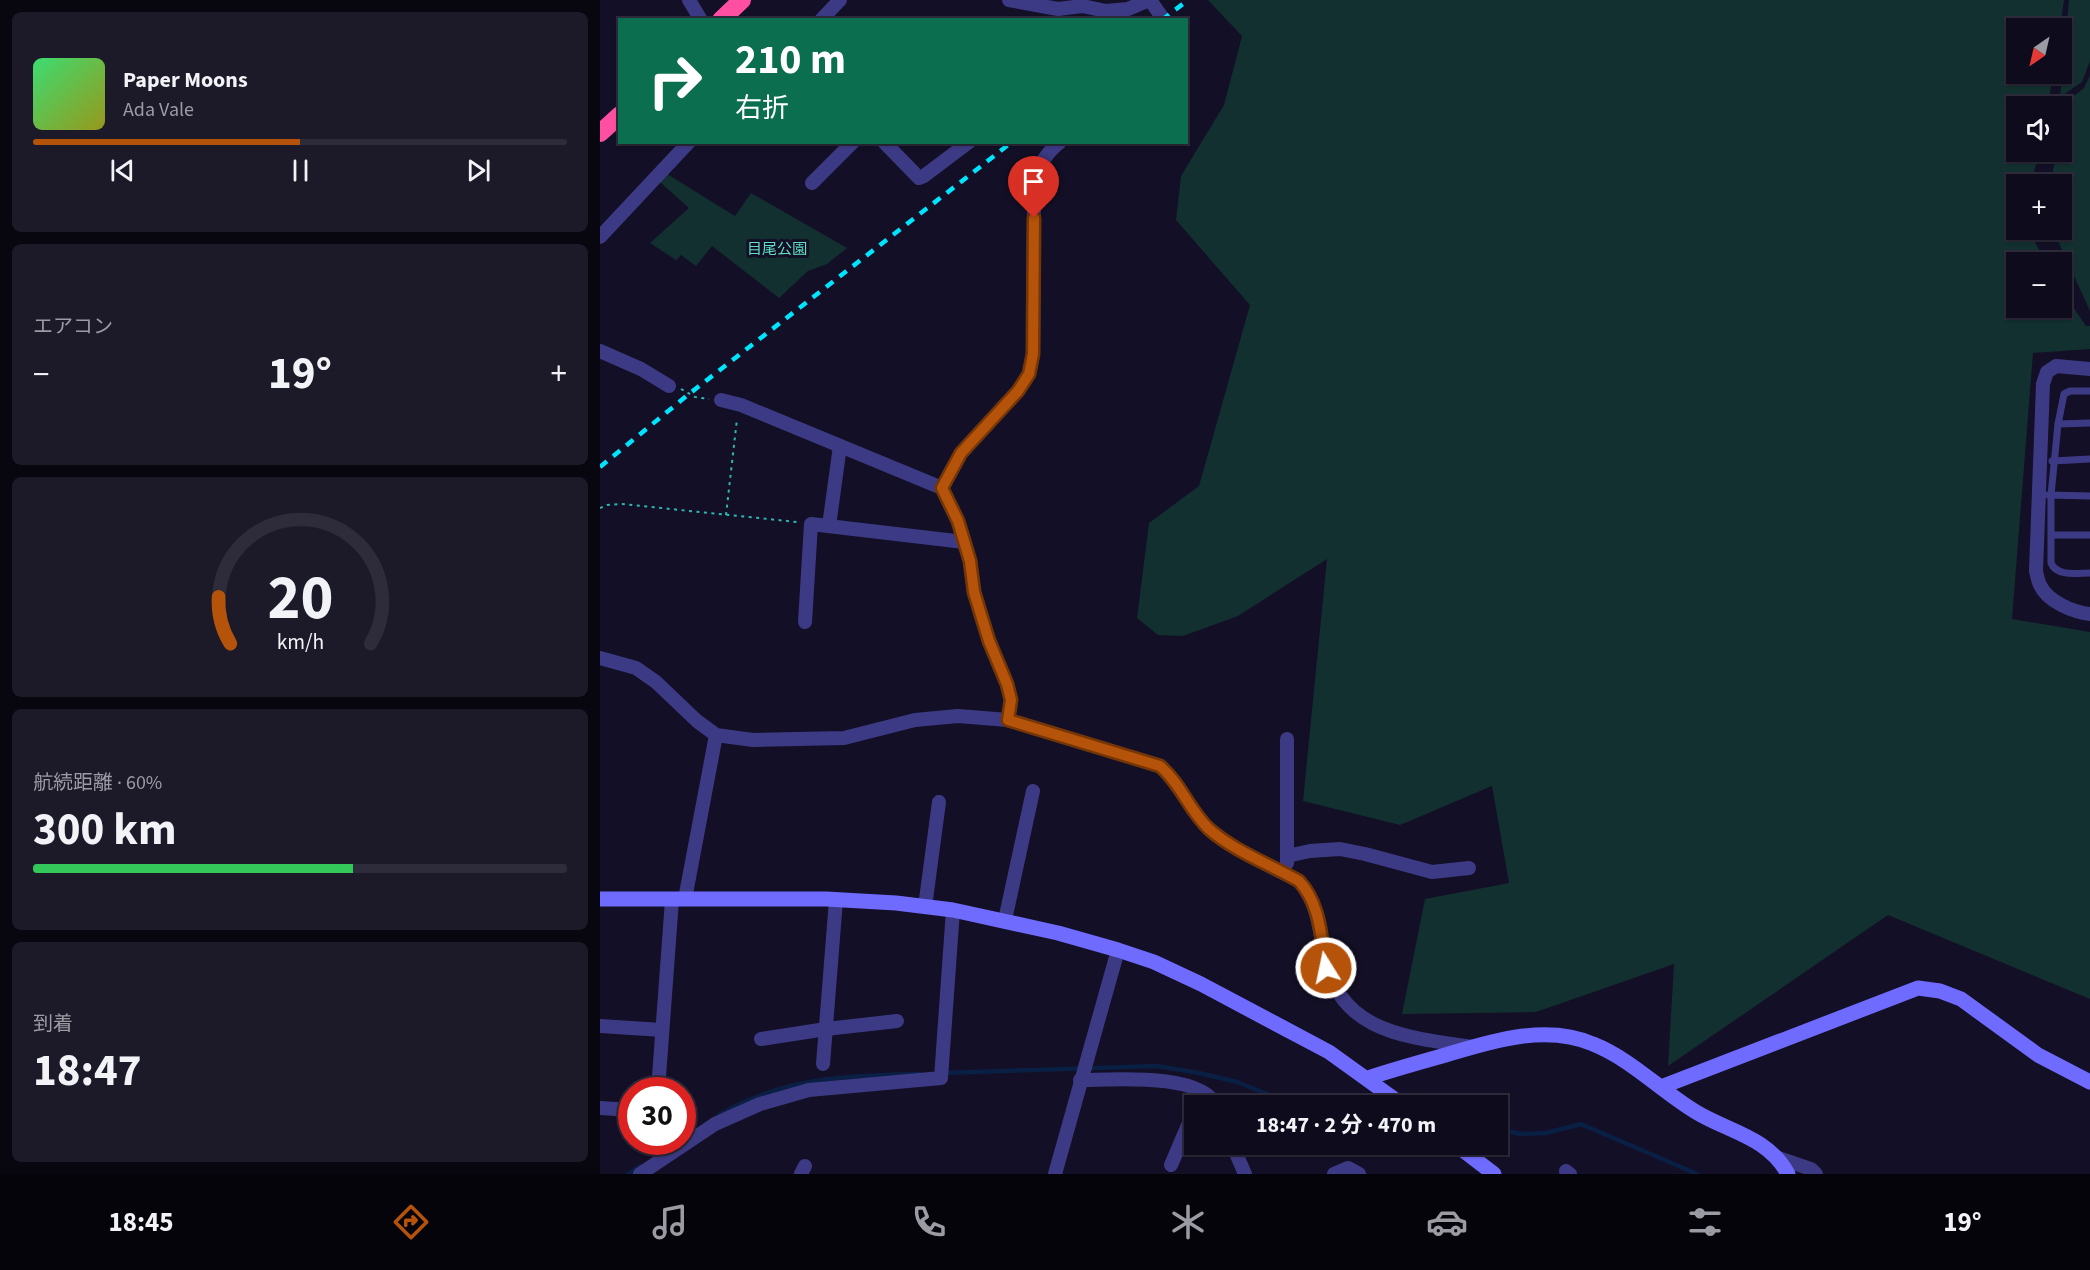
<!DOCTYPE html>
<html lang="ja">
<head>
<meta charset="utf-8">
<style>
	:root { --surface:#0e0b1c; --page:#1c1929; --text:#f1f3f6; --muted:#9b9ba3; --line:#2e2b3b; --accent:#b45309 }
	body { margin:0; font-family:"Source Sans 3","Noto Sans JP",sans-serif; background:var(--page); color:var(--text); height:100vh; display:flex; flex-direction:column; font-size:22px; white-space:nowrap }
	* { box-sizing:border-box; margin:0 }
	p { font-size:20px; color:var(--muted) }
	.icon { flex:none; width:33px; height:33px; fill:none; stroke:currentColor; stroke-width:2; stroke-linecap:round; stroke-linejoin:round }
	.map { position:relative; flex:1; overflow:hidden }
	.details { display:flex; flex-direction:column; gap:12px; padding:12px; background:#08060f; width:600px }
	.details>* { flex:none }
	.guide { position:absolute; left:18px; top:18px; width:570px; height:126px; border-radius:0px; box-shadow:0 2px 4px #0004,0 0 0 2px var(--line); background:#0b6e4f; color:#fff; overflow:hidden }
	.needle { width:39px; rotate:214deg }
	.buttons { position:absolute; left:1406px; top:18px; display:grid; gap:12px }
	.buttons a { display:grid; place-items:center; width:66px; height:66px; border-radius:0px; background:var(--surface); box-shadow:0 2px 4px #0004,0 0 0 2px var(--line); font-size:30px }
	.speed { position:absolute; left:18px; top:1077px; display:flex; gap:12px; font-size:30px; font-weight:700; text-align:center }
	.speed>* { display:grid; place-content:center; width:78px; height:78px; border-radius:50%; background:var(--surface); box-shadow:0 2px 4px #0004,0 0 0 2px var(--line); line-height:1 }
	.speed .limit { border:9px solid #d22; background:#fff; color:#111 }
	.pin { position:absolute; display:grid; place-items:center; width:51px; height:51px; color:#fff; margin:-62px -26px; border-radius:50% 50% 50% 0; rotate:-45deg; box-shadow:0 0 6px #0007 }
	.pin .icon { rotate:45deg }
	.me { position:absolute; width:66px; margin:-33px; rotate:350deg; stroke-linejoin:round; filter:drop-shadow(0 0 4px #0008) }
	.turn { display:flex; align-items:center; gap:21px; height:126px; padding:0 18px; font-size:27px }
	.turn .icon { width:78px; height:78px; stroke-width:2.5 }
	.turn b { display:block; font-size:42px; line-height:51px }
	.big { font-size:45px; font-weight:700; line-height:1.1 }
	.details .card { flex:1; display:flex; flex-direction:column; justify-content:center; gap:9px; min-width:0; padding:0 21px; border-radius:9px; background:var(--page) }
	.details .dial { align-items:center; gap:0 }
	.dial svg { height:156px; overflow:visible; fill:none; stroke:var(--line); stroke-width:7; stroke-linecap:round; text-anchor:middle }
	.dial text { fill:var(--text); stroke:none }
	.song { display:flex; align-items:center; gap:18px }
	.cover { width:72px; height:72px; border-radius:9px; background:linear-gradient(135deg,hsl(140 70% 55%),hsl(60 70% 35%)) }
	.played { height:6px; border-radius:3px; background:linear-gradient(90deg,var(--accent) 50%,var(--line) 50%) }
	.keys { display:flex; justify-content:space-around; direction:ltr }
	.heat { display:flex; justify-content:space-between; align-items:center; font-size:33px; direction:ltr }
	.charge { height:9px; border-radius:4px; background:linear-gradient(90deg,#34c759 60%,var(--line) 0) }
	.trip { position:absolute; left:584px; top:1095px; width:324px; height:60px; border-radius:0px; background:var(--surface); box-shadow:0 2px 4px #0004,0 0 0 2px var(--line); font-weight:700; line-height:60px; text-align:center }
	.menu { display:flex; height:96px; justify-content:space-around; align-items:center; background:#06040b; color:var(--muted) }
	.menu .icon { width:42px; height:42px }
	.menu .on { color:var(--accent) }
	.menu b { font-size:27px; color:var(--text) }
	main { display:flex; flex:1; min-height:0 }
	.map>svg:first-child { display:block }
	.green { fill:#12302f }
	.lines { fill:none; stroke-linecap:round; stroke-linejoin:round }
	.stream { stroke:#0a1f44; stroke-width:4.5 }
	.path { stroke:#2fb8b0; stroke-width:2; stroke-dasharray:3 4.5; stroke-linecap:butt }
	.lane { stroke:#3d3a85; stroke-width:7 }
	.street { stroke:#3d3a85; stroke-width:14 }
	.secondary { stroke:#6f6bff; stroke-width:15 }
	.highway { stroke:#ff4fa3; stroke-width:18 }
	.rail { stroke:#00e5ff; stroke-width:4.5; stroke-dasharray:9 8; stroke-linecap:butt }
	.route-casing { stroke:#753606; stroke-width:15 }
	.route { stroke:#b45309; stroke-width:10 }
	.labels { text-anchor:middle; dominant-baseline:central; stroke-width:6; stroke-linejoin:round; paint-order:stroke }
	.park-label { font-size:15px; fill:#5fe0c0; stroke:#130f26 }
</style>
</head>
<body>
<main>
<section class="details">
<div class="card">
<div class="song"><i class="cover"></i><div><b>Paper Moons</b><p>Ada Vale</p></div></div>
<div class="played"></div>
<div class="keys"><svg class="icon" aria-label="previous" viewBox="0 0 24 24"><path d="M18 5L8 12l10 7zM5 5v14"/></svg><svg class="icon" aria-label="pause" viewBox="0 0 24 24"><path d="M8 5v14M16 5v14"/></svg><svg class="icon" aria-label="next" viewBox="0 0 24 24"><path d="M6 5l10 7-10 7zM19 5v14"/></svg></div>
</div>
<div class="card"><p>エアコン</p>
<div class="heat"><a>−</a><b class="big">19°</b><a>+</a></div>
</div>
<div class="card dial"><svg viewBox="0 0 100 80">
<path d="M14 69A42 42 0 1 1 86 69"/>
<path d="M14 69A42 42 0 0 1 8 45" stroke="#b45309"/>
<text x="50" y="56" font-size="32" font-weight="700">20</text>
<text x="50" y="72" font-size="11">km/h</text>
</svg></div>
<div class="card"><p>航続距離 · 60%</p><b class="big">300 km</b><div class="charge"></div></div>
<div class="card"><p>到着</p><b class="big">18:47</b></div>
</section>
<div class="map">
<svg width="1490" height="1174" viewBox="0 0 1490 1174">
	<rect width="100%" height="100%" fill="#130f26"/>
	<g class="green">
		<polygon points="608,0 1464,0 1460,28 1416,28 1416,74 1453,74 1448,106 1416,106 1416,152 1440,152 1430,184 1416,184 1416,230 1428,230 1446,262 1416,262 1416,308 1461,308 1461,289 1486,326 1490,326 1490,349 1433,353 1412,619 1490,632 1490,999 1288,915 1068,1066 1074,964 936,1012 802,1014 825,899 909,883 892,786 800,825 703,801 727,559 638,616 583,636 558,635 537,618 549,523 599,486 650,305 576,220 581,176 624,105 642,36"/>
		<polygon points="1469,0 1490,0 1490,61 1482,82 1460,97"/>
		<polygon points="1490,75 1490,311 1453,230 1461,230 1461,184 1450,184 1457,152 1461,152 1461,136 1470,99 1484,88"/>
		<polygon points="67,174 135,216 151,193 247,248 227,264 208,271 179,298 112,246 96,266 81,255 76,260 50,243 89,208 60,182"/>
	</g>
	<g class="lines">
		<g class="stream">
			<polyline points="343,1073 557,1066 599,1073 637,1082 697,1106"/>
			<polyline points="805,1102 813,1099 834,1106"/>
			<path d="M 119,1115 C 184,1077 246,1076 319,1074"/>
			<polyline points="897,1129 921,1134 946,1133 981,1124 1097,1174"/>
			<polyline points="28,1174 40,1166"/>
		</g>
		<g class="path">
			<polyline points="81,389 95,397 109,399"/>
			<polyline points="0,508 7,505 22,504 197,522"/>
			<polyline points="126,515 137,419"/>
		</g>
		<g class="lane">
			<path d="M 1490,391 L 1470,391 L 1464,394 L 1458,424 L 1451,495 L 1451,563 C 1457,577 1477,573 1490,573"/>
			<polyline points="1458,424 1490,423"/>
			<polyline points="1452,461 1490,459"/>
			<polyline points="1448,495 1490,496"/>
			<polyline points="1452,535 1490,535"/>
		</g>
		<g class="street">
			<polyline points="89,0 101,20"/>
			<polyline points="409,0 458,9 482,6 506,11 528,9 549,0"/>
			<polyline points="550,0 564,20"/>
			<polyline points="221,20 240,0"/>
			<polyline points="284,142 319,178 324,176 369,142"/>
			<polyline points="212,183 253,142"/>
			<polyline points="0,237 89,142"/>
			<polyline points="0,351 41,369 69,386"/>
			<path d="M 1490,369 L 1456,366 L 1447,372 L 1443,384 L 1436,571 C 1437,576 1438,581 1440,585 C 1448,602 1473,612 1490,614"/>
			<polyline points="121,400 141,405 342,488"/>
			<polyline points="229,526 240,446"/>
			<polyline points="205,622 211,524 364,542"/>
			<path d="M 0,658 L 36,668 L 56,682 L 97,721 L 116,735 L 153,740 L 244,738 L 315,720 L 358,716 L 408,720 L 560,766 C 581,784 589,810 609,829 C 634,851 669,865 699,881 C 717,902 719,926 724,953 C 737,1033 807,1037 873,1047"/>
			<path d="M 408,720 L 411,700 L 407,684 L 389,641 L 374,592 L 370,561 L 358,521 L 342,488 L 361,453 L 418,391 L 429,374 L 433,354 L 434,195 C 437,171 440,158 460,142"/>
			<polyline points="687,856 710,851 740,849 765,854 832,872 869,868"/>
			<polyline points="687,863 687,739"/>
			<polyline points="85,899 116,735"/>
			<polyline points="325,907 339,802"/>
			<polyline points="405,920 433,791"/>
			<polyline points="0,1026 62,1030"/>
			<polyline points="161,1039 226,1029 297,1021"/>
			<polyline points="223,1064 236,900"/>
			<path d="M 480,1080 C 511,1080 602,1072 616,1106"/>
			<polyline points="58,1090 72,900"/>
			<polyline points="0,1108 32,1110"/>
			<polyline points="632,1144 645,1174"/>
			<polyline points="1176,1157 1211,1169 1216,1174"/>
			<polyline points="571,1165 594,1111"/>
			<polyline points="966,1171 970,1174"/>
			<polyline points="40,1174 115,1124 160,1104 209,1090 341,1078 353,910"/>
			<polyline points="201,1174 205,1166"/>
			<polyline points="455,1174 518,950"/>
			<polyline points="734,1174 748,1168 759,1174"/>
		</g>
		<g class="secondary">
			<polyline points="0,899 226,899 296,903 353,910 458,933 518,950 554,962 601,984 729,1052 804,1106"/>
			<path d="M 768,1078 C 792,1070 817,1063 842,1056 C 889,1042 945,1023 993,1044 C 1031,1059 1061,1091 1096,1112 C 1129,1132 1168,1137 1188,1174"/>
			<polyline points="1061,1087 1318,988 1340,991 1361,999 1438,1055 1490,1082"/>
			<polyline points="855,1144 894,1174"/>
		</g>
		<g class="highway">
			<polyline points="121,20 142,0"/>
			<polyline points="0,133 20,115"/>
		</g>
		<g class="rail">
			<polyline points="562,20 588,0"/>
			<polyline points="0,467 89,394 412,142"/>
		</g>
	</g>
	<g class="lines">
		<g class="route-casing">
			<path id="route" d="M 434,218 L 433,354 L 429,374 L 418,391 L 361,453 L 342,488 L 358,521 L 370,561 L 374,592 L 389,641 L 407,684 L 411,700 L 408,720 L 560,766 C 581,784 589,810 609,829 C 634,851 669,864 699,881 C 721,905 721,938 726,968"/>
		</g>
		<use href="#route" class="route"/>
	</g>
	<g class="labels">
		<g class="park-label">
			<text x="177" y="249">目尾公園</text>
		</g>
	</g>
</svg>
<div class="buttons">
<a><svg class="needle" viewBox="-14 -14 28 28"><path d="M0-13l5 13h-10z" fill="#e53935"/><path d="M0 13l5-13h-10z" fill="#9b9ba3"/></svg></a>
<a><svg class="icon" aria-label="sound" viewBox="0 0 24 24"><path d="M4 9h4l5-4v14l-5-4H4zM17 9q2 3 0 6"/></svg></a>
<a>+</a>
<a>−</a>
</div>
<div class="speed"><div class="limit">30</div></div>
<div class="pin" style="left:434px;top:218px;background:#d93025"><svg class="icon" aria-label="arrive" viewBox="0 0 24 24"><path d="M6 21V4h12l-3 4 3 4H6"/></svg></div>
<svg class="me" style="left:726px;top:968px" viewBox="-20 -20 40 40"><circle r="17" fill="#b45309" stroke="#fff" stroke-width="3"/><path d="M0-11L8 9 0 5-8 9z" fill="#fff"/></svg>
<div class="trip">18:47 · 2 分 · 470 m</div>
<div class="guide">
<div class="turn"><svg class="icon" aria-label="right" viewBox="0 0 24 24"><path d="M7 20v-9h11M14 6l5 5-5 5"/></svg><div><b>210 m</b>右折</div></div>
</div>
</div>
</main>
<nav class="menu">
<b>18:45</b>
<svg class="icon on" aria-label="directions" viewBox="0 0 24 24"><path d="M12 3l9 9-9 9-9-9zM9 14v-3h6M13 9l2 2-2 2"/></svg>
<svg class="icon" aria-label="music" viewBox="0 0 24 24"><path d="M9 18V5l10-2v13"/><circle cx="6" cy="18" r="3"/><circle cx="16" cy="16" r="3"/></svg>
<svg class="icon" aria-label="phone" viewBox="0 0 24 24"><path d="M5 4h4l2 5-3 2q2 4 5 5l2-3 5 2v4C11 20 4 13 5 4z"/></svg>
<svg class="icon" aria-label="climate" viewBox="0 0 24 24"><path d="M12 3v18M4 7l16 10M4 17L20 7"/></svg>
<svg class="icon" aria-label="car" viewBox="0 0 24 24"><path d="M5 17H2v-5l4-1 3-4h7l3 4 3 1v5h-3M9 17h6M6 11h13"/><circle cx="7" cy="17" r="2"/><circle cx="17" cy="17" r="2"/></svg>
<svg class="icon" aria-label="filters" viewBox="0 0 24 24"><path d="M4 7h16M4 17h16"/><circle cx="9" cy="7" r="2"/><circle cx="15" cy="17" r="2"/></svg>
<b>19°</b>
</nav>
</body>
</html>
